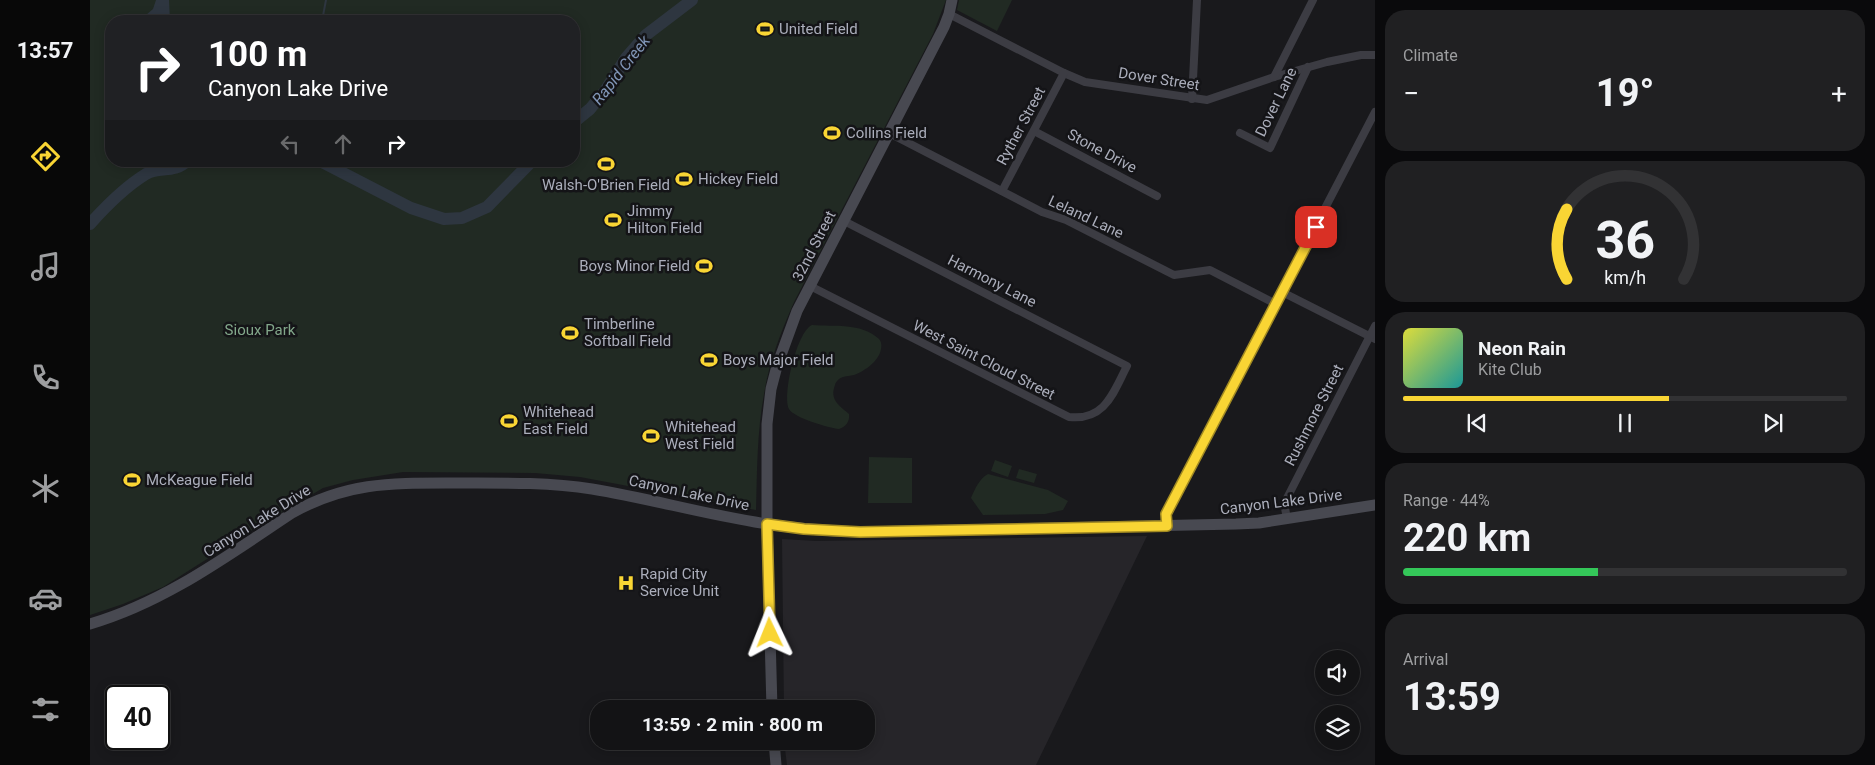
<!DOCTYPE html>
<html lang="en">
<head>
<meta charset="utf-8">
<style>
	:root { --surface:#131315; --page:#202022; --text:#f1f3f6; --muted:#9d9ea0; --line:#323234; --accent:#f9d534 }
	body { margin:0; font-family:Roboto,sans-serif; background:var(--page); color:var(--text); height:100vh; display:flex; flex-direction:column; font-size:19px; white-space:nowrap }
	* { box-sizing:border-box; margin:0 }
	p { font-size:16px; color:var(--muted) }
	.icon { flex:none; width:28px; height:28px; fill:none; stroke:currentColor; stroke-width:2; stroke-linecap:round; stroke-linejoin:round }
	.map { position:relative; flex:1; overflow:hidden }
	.panel { display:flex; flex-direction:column; gap:10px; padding:10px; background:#0a0a0c; width:500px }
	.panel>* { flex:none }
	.hud { position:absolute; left:15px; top:15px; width:475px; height:152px; border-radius:20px; box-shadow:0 2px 12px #0003,0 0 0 1px var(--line); background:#202124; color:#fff; overflow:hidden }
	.buttons { position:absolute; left:1225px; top:650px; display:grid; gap:10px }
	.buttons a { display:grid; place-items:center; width:45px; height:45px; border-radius:50%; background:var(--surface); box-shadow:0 2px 12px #0003,0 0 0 1px var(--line); font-size:25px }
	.speed { position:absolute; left:15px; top:685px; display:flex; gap:10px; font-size:25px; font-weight:700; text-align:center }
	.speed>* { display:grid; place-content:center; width:65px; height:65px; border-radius:50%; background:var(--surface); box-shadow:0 2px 12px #0003,0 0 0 1px var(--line); line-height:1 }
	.speed .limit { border:2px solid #111; border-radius:8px; background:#fff; color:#111 }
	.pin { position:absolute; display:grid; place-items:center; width:42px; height:42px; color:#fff; margin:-21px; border-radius:10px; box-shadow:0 2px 8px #0006 }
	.me { position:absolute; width:55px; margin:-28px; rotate:358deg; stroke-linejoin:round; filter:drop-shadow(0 0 4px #0008) }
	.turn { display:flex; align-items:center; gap:18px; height:105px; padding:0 20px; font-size:22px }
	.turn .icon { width:65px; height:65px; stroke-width:2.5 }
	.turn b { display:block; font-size:35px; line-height:42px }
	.lanes { display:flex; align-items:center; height:48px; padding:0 20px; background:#0003; justify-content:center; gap:25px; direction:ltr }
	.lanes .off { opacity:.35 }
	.big { font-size:38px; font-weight:700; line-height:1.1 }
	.panel .card { flex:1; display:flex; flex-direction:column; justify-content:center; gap:8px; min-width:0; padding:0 18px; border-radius:20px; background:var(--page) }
	.panel .dial { align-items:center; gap:0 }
	.dial svg { height:130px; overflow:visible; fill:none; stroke:var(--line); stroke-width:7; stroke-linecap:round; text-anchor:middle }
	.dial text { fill:var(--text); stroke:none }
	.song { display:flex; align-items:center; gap:15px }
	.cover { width:60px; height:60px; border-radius:8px; background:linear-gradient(135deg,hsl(60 70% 55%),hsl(180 70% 35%)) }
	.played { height:5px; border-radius:2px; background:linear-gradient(90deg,var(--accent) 60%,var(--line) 60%) }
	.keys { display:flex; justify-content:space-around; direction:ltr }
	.heat { display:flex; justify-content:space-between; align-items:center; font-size:28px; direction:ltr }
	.charge { height:8px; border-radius:4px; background:linear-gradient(90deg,#34c759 44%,var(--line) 0) }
	.trip { position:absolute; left:500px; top:700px; width:285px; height:50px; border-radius:20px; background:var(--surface); box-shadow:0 2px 12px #0003,0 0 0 1px var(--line); font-weight:700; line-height:50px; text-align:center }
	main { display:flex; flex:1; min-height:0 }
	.tabs { display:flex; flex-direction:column; width:90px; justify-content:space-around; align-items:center; background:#080808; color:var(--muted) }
	.tabs .icon { width:35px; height:35px }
	.tabs .current { color:var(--accent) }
	.tabs b { font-size:22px; color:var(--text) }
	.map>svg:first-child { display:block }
	.built { fill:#262529 }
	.green { fill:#212a23; fill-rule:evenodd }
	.water { fill:#2e3640 }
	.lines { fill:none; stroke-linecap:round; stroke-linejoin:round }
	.stream { stroke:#2e3640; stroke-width:2 }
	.river { stroke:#2e3640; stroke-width:12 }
	.street { stroke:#3c3c43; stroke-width:8 }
	.secondary { stroke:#484951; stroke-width:11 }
	.route-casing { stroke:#a28a22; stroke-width:12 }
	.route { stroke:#f9d534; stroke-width:9 }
	.labels { text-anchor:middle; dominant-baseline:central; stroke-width:5; stroke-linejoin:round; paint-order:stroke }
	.poi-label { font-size:15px; fill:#abaebb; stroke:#141417; text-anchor:start }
	.street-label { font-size:15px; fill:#abaebb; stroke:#141417 }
	.park-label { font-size:15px; fill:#82a78a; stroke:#141417 }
	.water-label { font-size:16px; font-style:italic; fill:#8196b7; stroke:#141417 }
</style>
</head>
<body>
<main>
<nav class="tabs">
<b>13:57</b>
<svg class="icon current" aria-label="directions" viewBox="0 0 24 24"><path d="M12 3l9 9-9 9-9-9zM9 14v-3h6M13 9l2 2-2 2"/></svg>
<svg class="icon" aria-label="music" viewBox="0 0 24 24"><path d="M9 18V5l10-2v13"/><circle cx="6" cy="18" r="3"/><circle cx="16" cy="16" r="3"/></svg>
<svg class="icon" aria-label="phone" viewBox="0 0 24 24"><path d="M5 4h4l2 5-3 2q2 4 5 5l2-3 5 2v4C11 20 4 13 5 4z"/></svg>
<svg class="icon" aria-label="climate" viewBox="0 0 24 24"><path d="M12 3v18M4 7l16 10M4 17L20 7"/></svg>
<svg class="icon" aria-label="car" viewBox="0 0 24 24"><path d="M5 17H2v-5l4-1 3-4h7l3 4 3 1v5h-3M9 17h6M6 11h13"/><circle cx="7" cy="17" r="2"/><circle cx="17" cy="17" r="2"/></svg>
<svg class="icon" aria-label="filters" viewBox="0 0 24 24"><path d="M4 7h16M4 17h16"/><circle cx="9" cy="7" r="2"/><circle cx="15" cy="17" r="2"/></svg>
</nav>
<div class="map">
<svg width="1285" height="765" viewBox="0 0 1285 765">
	<rect width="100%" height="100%" fill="#19191c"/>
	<polygon class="built" points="1057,536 946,765 697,765 694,741 776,741 776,709 694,709 692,539 726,541"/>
	<g class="green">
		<path d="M 0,0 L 856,0 L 843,34 L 704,302 C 691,332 679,362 674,394 C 667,432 667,471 666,510 L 490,477 L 445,473 L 313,472 L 263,480 L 233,488 L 167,527 L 73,587 L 33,604 L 0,615 ZM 21,21 L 484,21 L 484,161 L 21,161 Z"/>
		<polygon points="869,0 922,0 907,31 867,10"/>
		<path d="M 722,325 C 744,327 770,322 789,339 C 791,341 792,345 791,349 C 789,361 775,371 764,375 C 759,376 753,376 749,379 C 747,381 745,383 745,385 C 739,400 750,406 759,414 C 760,421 756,427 749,429 C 739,428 704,418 699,409 C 692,395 707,331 722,325 Z"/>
		<polygon points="779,457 822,458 822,503 778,503"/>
		<polygon points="905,460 922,466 918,477 901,471"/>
		<polygon points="929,469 947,474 944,483 926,478"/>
		<path d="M 898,474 L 958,490 L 978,501 L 973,510 L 955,514 L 893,515 L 881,498 C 885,489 889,479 898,474 Z"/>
	</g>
	<polygon class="water" points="66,0 79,0 80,21 66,19 63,21 49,21 63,9"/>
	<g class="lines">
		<polyline class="stream" points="232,21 236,0"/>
		<g class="river">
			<polyline points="484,122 500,109 515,91 536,58 556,35 602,0"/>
			<polyline points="230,161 321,208 354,219 372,218 397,207 442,161"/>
			<path d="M 0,224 C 16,206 35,187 56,174 C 70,166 83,174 97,161"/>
		</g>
		<g class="street">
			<polyline points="859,14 974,73 995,82 1117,100 1184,77 1237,62 1271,55 1285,55"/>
			<polyline points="1184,77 1223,0"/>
			<polyline points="1102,99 1107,0"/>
			<polyline points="944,131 1067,196"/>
			<polyline points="799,133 952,212 976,220 1084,275 1120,270 1186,304"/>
			<polyline points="1150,133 1180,148 1218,67"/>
			<polyline points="912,191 974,73"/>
			<path d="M 720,286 L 979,417 C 1015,421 1023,393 1037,366 L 754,221"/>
			<polyline points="1192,292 1285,339"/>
			<polyline points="1197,519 1195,508 1196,500 1285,326"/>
			<polyline points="1077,526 1076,514 1285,112"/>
		</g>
		<g class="secondary">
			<path d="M 0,624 C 75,602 137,556 202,513 C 257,482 301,483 363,483 C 409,483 456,482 502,489 C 557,498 610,513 665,522 C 700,528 735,531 770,532 L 1146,524 L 1169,523 L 1285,505"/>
			<polyline points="682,709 677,524 677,424 681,389 687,366 707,311 854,27 859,14 862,0"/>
			<polyline points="684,741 686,765"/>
		</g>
	</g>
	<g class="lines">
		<g class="route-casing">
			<polyline id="route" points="680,633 677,524 714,529 770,532 1077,526 1076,514 1226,227"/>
		</g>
		<use href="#route" class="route"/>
	</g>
	<defs>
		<g id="stadium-bare" transform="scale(1.35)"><path d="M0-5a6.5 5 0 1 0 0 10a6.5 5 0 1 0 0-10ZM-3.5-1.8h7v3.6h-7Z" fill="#f9d534" stroke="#141417" stroke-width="2.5" paint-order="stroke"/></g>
		<g id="hospital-bare" transform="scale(1.35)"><path d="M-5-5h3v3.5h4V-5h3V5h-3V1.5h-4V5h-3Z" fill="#f9d534" stroke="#141417" stroke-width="2.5" paint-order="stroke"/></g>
	</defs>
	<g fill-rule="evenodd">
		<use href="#stadium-bare" x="675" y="29"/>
		<use href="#stadium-bare" x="742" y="133"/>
		<use href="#stadium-bare" x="516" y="164"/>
		<use href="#stadium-bare" x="594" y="179"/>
		<use href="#stadium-bare" x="523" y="220"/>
		<use href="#stadium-bare" x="614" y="266"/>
		<use href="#stadium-bare" x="480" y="333"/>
		<use href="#stadium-bare" x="619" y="360"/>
		<use href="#stadium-bare" x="419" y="421"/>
		<use href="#stadium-bare" x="561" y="436"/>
		<use href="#stadium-bare" x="42" y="480"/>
		<use href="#hospital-bare" x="536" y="583"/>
	</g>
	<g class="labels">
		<g class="poi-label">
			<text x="689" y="29">United Field</text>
			<text x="756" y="133">Collins Field</text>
			<text x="608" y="179">Hickey Field</text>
			<text x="516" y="185" text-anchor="middle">Walsh-O'Brien Field</text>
			<text x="537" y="211">Jimmy<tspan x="537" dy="17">Hilton Field</tspan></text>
			<text x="600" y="266" text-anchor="end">Boys Minor Field</text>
			<text x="494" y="324">Timberline<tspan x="494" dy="17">Softball Field</tspan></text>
			<text x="633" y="360">Boys Major Field</text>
			<text x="433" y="412">Whitehead<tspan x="433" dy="17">East Field</tspan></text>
			<text x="575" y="427">Whitehead<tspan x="575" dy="17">West Field</tspan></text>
			<text x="56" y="480">McKeague Field</text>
			<text x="550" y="574">Rapid City<tspan x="550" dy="17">Service Unit</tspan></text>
		</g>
		<g class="street-label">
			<text transform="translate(1069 79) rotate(9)">Dover Street</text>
			<text transform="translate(1186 102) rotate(-64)">Dover Lane</text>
			<text transform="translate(931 126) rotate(-62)">Ryther Street</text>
			<text transform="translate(1012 151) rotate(28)">Stone Drive</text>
			<text transform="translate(996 217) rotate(25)">Leland Lane</text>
			<text transform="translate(724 246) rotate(-63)">32nd Street</text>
			<text transform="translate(902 281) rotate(27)">Harmony Lane</text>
			<text transform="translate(894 360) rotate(27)">West Saint Cloud Street</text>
			<text transform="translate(1224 415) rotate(-63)">Rushmore Street</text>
			<text transform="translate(599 493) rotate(12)">Canyon Lake Drive</text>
			<text transform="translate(1191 502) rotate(-7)">Canyon Lake Drive</text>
			<text transform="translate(167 521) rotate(-32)">Canyon Lake Drive</text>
		</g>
		<g class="park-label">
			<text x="170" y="330">Sioux Park</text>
		</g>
		<g class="water-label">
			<text transform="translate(531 70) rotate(-52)">Rapid Creek</text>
		</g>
	</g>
</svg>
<div class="buttons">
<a><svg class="icon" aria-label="sound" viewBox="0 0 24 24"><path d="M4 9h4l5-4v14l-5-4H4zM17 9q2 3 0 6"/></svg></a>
<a><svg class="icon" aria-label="layers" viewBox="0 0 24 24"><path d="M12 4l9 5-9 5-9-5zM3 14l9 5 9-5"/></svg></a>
</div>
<div class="speed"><div class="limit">40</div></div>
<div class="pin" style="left:1226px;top:227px;background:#d93025"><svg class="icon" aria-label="arrive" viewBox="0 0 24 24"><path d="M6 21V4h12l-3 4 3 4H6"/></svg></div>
<svg class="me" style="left:680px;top:633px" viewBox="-20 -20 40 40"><path d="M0-17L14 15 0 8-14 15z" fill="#f9d534" stroke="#fff" stroke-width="4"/></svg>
<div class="trip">13:59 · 2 min · 800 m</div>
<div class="hud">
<div class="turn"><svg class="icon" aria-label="right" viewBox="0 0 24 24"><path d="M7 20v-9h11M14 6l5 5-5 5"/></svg><div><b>100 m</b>Canyon Lake Drive</div></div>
<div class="lanes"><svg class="icon off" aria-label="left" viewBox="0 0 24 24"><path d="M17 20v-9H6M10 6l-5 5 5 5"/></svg><svg class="icon off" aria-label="ahead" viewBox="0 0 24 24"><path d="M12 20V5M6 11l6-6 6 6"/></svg><svg class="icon" aria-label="right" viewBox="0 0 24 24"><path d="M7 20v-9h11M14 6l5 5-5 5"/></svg></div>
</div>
</div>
<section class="panel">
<div class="card"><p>Climate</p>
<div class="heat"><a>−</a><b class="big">19°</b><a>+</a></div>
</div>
<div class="card dial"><svg viewBox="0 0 100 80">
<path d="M14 69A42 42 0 1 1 86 69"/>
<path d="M14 69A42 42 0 0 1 14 26" stroke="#f9d534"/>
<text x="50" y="56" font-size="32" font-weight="700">36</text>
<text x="50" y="72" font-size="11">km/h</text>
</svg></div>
<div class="card">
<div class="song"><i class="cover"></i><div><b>Neon Rain</b><p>Kite Club</p></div></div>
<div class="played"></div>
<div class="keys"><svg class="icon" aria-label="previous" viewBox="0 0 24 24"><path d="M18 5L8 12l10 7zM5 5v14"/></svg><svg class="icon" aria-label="pause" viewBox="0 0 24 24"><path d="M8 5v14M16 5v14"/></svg><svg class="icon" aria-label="next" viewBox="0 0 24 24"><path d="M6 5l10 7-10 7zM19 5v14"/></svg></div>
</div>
<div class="card"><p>Range · 44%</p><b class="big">220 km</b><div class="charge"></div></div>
<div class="card"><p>Arrival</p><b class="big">13:59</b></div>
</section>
</main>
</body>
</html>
